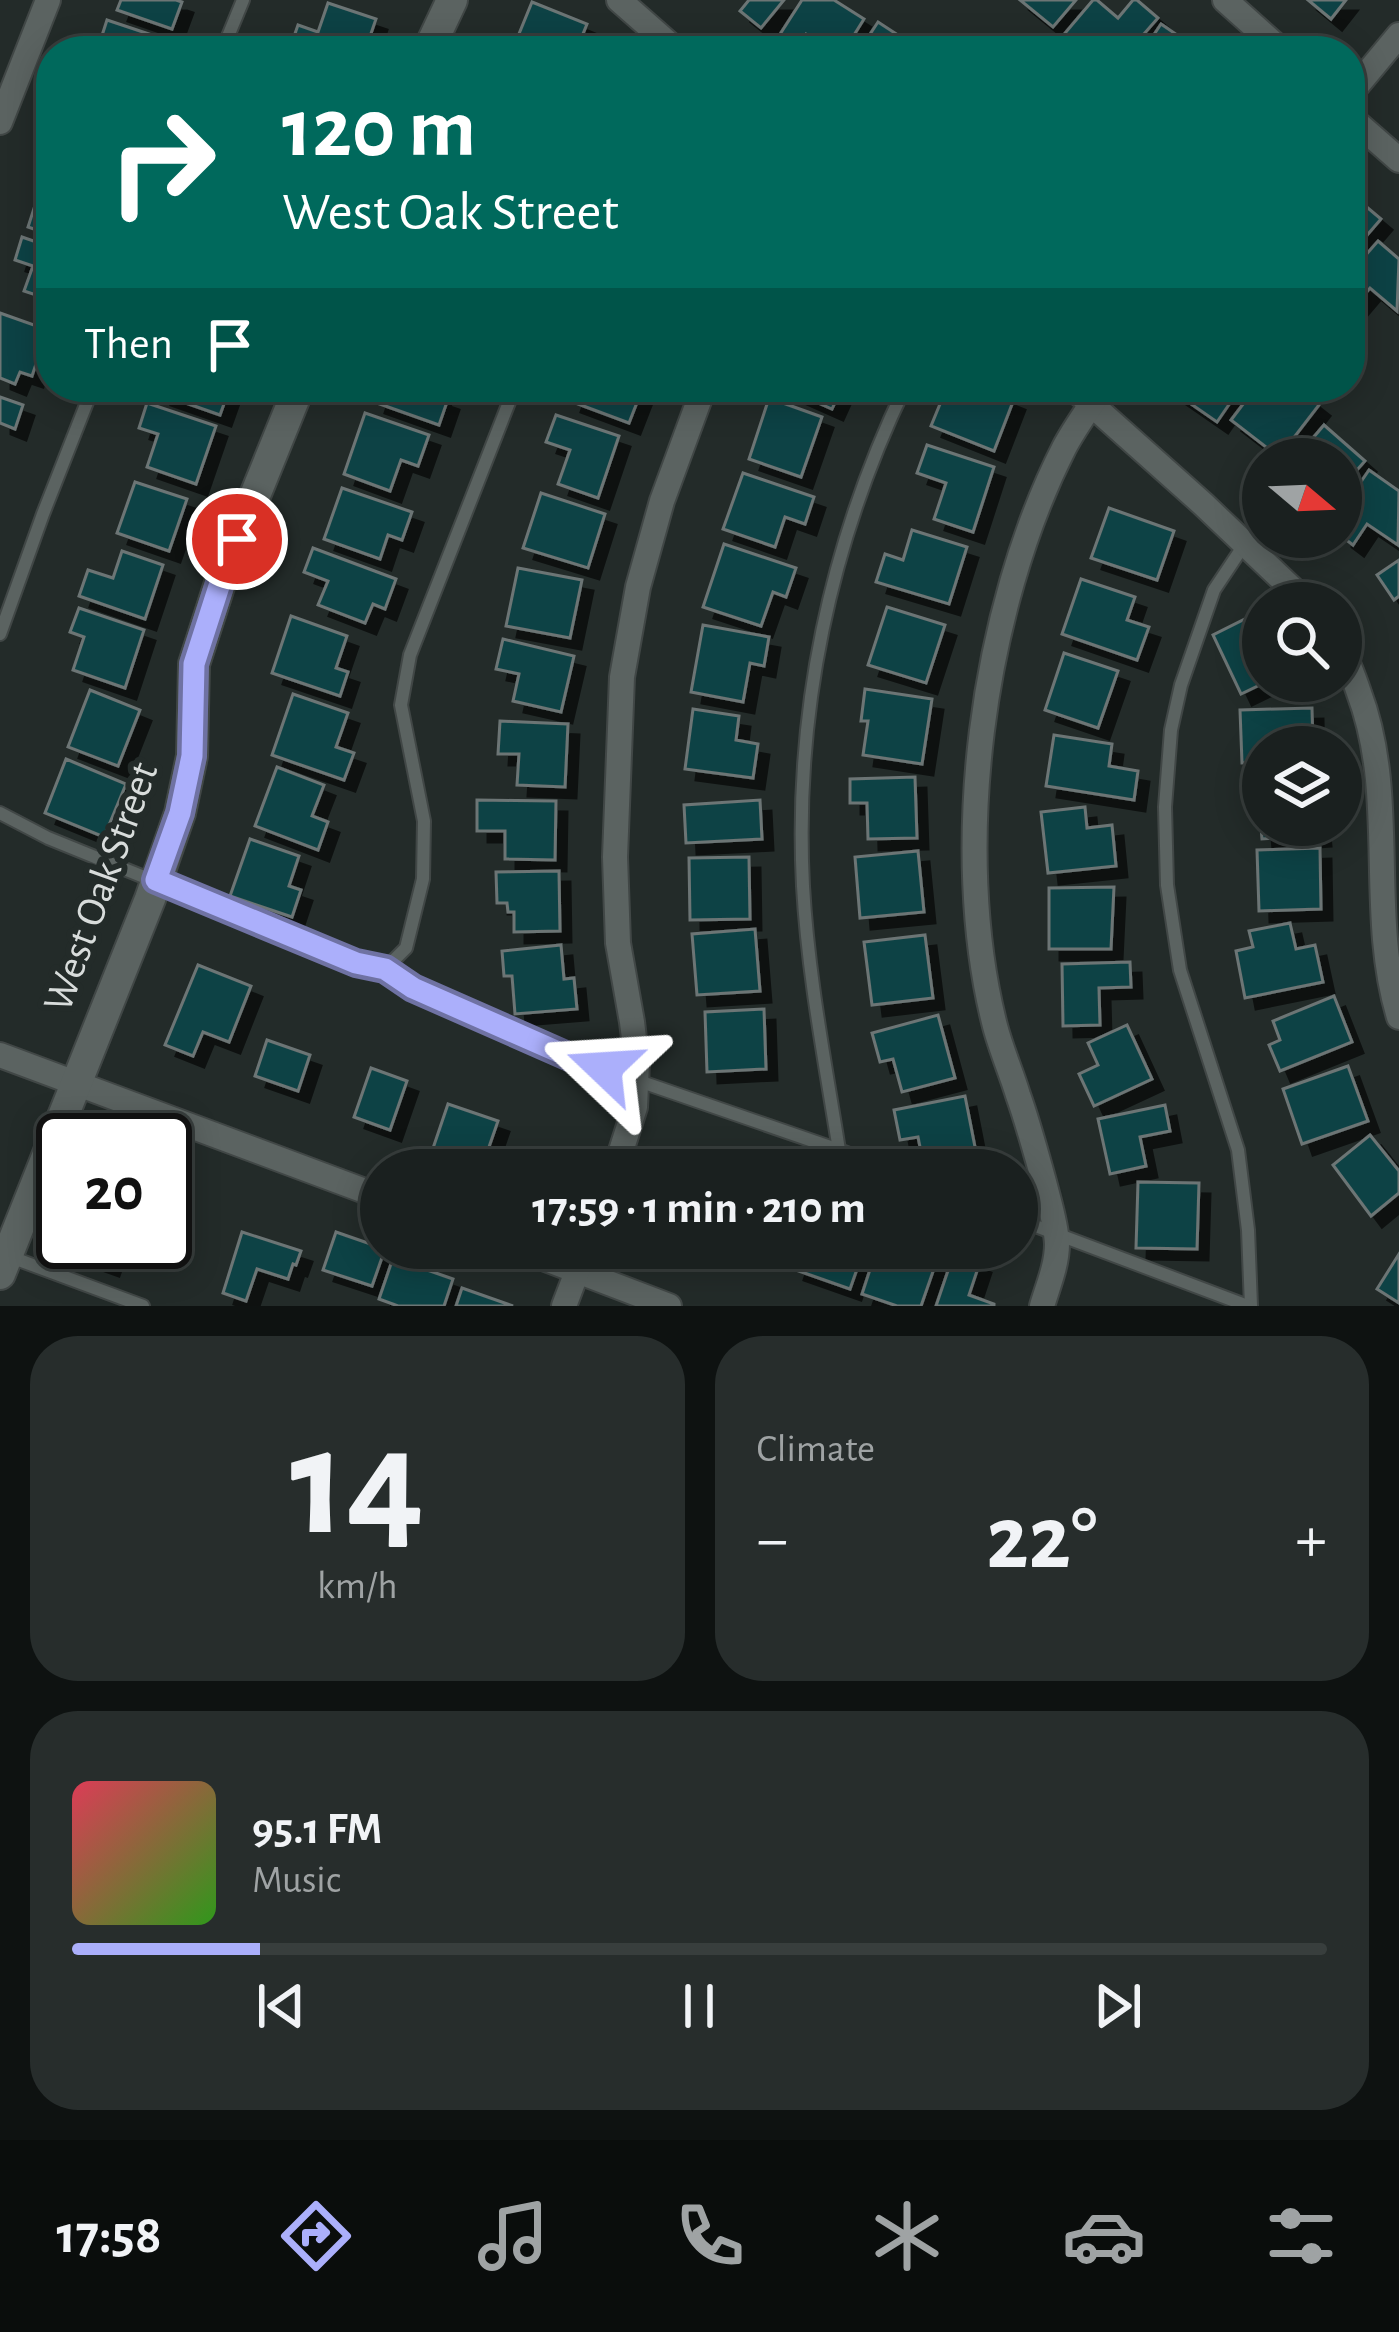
<!DOCTYPE html>
<html lang="en">
<head>
<meta charset="utf-8">
<style>
	:root { --surface:#1a201f; --page:#272d2c; --text:#f1f3f6; --muted:#9fa3a4; --line:#383e3d; --accent:#abaffb }
	body { margin:0; font-family:"Alegreya Sans",sans-serif; background:var(--page); color:var(--text); height:100vh; display:flex; flex-direction:column; font-size:45px; white-space:nowrap }
	* { box-sizing:border-box; margin:0 }
	p { font-size:39px; color:var(--muted) }
	.icon { flex:none; width:66px; height:66px; fill:none; stroke:currentColor; stroke-width:2; stroke-linecap:round; stroke-linejoin:round }
	.map { position:relative; height:1306px; overflow:hidden }
	.side { display:flex; flex-direction:column; gap:30px; padding:30px; background:#0e1211; flex:1 }
	.side>* { flex:none }
	.guide { position:absolute; left:36px; top:36px; width:1329px; height:366px; border-radius:48px; box-shadow:0 6px 30px #0003,0 0 0 3px var(--line); background:#00695c; color:#fff; overflow:hidden }
	.needle { width:78px; rotate:109deg }
	.controls { position:absolute; left:1242px; top:438px; display:grid; gap:24px }
	.controls a { display:grid; place-items:center; width:120px; height:120px; border-radius:50%; background:var(--surface); box-shadow:0 6px 30px #0003,0 0 0 3px var(--line); font-size:60px }
	.speed { position:absolute; left:36px; top:1113px; display:flex; gap:24px; font-size:60px; font-weight:700; text-align:center }
	.speed>* { display:grid; place-content:center; width:156px; height:156px; border-radius:50%; background:var(--surface); box-shadow:0 6px 30px #0003,0 0 0 3px var(--line); line-height:1 }
	.speed .limit { border:6px solid #111; border-radius:18px; background:#fff; color:#111 }
	.pin { position:absolute; display:grid; place-items:center; width:102px; height:102px; color:#fff; margin:-51px; border:6px solid #fff; border-radius:50%; box-shadow:0 3px 12px #0007 }
	.me { position:absolute; width:132px; margin:-66px; rotate:290deg; stroke-linejoin:round; filter:drop-shadow(0 0 9px #0008) }
	.turn { display:flex; align-items:center; gap:42px; height:252px; padding:0 48px; font-size:54px }
	.turn .icon { width:156px; height:156px; stroke-width:2.5 }
	.turn b { display:block; font-size:84px; line-height:102px }
	.then { display:flex; align-items:center; height:114px; padding:0 48px; background:#0003; gap:24px; font-size:45px }
	.big { font-size:90px; font-weight:700; line-height:1.1 }
	.side .card { flex:1; display:flex; flex-direction:column; justify-content:center; gap:18px; min-width:0; padding:0 42px; border-radius:48px; background:var(--page) }
	.side .dial { align-items:center; gap:0 }
	.dial b { font-size:156px; line-height:1 }
	.song { display:flex; align-items:center; gap:36px }
	.cover { width:144px; height:144px; border-radius:18px; background:linear-gradient(135deg,hsl(350 70% 55%),hsl(110 70% 35%)) }
	.played { height:12px; border-radius:6px; background:linear-gradient(90deg,var(--accent) 15%,var(--line) 15%) }
	.keys { display:flex; justify-content:space-around; direction:ltr }
	.heat { display:flex; justify-content:space-between; align-items:center; font-size:66px; direction:ltr }
	.side .tiles { flex:1; display:grid; gap:30px; grid-template-columns:1fr 1fr }
	.card:last-child { grid-column:span 2 }
	.trip { position:absolute; left:360px; top:1149px; width:678px; height:120px; border-radius:60px; background:var(--surface); box-shadow:0 6px 30px #0003,0 0 0 3px var(--line); font-weight:700; line-height:120px; text-align:center }
	.menu { display:flex; height:192px; justify-content:space-around; align-items:center; background:#0a0d0c; color:var(--muted) }
	.menu .icon { width:84px; height:84px }
	.menu .on { color:var(--accent) }
	.menu b { font-size:54px; color:var(--text) }
	.map>svg:first-child { display:block }
	.building { fill:#114345; stroke:#6c7575; stroke-width:3; filter:url(#shadow) }
	.lines { fill:none; stroke-linecap:round; stroke-linejoin:round }
	.service-casing { stroke:#414746; stroke-width:16 }
	.minor-casing { stroke:#414746; stroke-width:28 }
	.tertiary-casing { stroke:#414746; stroke-width:34 }
	.service { stroke:#5b6361; stroke-width:12 }
	.minor { stroke:#5b6361; stroke-width:24 }
	.tertiary { stroke:#5b6361; stroke-width:30 }
	.route-casing { stroke:#6f72a3; stroke-width:30 }
	.route { stroke:#abaffb; stroke-width:21 }
	.labels { text-anchor:middle; dominant-baseline:central; stroke-width:12; stroke-linejoin:round; paint-order:stroke }
	.street-label { font-size:42px; fill:#d8dcdb; stroke:#232b29 }
</style>
</head>
<body>
<div class="map">
<svg width="1399" height="1306" viewBox="0 0 1399 1306">
	<defs>
		<filter id="shadow"><feDropShadow dx="11" dy="11" stdDeviation="0" flood-color="#0009"/></filter>
	</defs>
	<rect width="100%" height="100%" fill="#232b29"/>
	<g class="building">
		<polygon points="121,0 176,0 182,2 172,29 117,10"/>
		<polygon points="749,0 784,0 761,28 740,11"/>
		<polygon points="802,0 834,0 864,19 844,51 834,51 806,34 795,51 789,51 775,42"/>
		<polygon points="1020,0 1076,0 1053,27"/>
		<polygon points="1093,0 1097,0 1118,18 1133,0 1137,0 1158,18 1129,51 1073,51 1060,39"/>
		<polygon points="1308,0 1346,0 1331,19"/>
		<polygon points="532,2 587,24 576,51 512,51"/>
		<polygon points="328,3 376,19 365,51 289,51 298,25 318,32"/>
		<polygon points="107,20 164,39 160,51 97,51"/>
		<polygon points="878,22 904,39 897,51 859,51"/>
		<polygon points="1161,24 1189,43 1183,51 1143,51"/>
		<polygon points="1350,193 1381,219 1350,255"/>
		<polygon points="38,196 51,201 51,235 28,227"/>
		<polygon points="22,237 51,247 51,300 24,291 33,266 15,260"/>
		<polygon points="1378,241 1399,259 1397,311 1370,288 1353,308 1350,306 1350,273"/>
		<polygon points="0,313 51,331 51,350 47,361 38,358 32,376 20,372 15,384 0,378"/>
		<polygon points="162,387 230,387 220,415 160,394"/>
		<polygon points="379,387 442,387 439,396 448,399 439,425 374,402"/>
		<polygon points="575,387 643,387 629,423 570,401"/>
		<polygon points="782,387 842,387 832,409"/>
		<polygon points="947,387 984,387 1014,399 994,451 931,426"/>
		<polygon points="1173,387 1241,387 1217,422 1171,390"/>
		<polygon points="1256,387 1296,387 1319,405 1279,457 1231,420"/>
		<polygon points="0,397 23,405 15,429 0,423"/>
		<polygon points="769,398 822,417 801,477 749,459"/>
		<polygon points="147,403 216,426 196,484 147,467 158,434 139,428"/>
		<polygon points="365,413 429,435 418,466 401,460 390,491 344,474"/>
		<polygon points="556,415 619,436 598,498 558,484 570,450 546,442"/>
		<polygon points="1324,425 1365,461 1341,488 1341,459 1295,459"/>
		<polygon points="927,445 994,467 973,532 934,519 946,483 917,473"/>
		<polygon points="1369,470 1399,491 1398,545 1367,524 1353,545 1341,536 1341,511"/>
		<polygon points="743,473 814,497 805,524 785,517 775,547 723,529"/>
		<polygon points="135,482 187,499 169,551 117,533"/>
		<polygon points="342,488 412,512 402,540 388,535 380,559 324,539"/>
		<polygon points="541,493 605,514 588,568 523,548"/>
		<polygon points="1109,508 1174,531 1157,580 1091,558"/>
		<polygon points="912,530 967,547 949,604 876,582 885,554 903,560"/>
		<polygon points="724,544 796,568 786,597 773,592 761,626 703,607"/>
		<polygon points="313,548 396,579 385,609 373,604 365,623 318,605 328,581 304,572"/>
		<polygon points="122,551 163,565 145,619 79,596 88,570 113,578"/>
		<polygon points="1399,560 1399,596 1394,600 1377,575"/>
		<polygon points="518,568 582,580 570,638 506,626"/>
		<polygon points="1081,579 1135,597 1127,620 1149,627 1137,660 1062,634"/>
		<polygon points="887,607 945,625 926,683 868,665"/>
		<polygon points="79,608 144,630 125,688 73,670 84,637 70,632"/>
		<polygon points="1261,611 1263,681 1268,681 1241,694 1213,635"/>
		<polygon points="291,616 347,636 336,668 348,672 340,696 272,673"/>
		<polygon points="703,625 769,637 764,666 750,663 743,702 691,692"/>
		<polygon points="503,639 574,656 561,712 513,701 519,674 496,669"/>
		<polygon points="1064,653 1118,671 1098,728 1045,710"/>
		<polygon points="865,689 932,699 922,764 863,755 868,721 861,721"/>
		<polygon points="90,690 140,710 118,766 68,747"/>
		<polygon points="293,694 348,713 336,747 354,753 344,780 272,755"/>
		<polygon points="1312,708 1313,747 1263,747 1263,762 1242,763 1240,710"/>
		<polygon points="693,709 739,716 736,740 758,744 753,778 685,769"/>
		<polygon points="500,721 568,724 565,787 517,785 519,754 498,754"/>
		<polygon points="1054,735 1112,744 1109,766 1138,771 1134,800 1046,786"/>
		<polygon points="66,759 126,784 104,837 45,813"/>
		<polygon points="277,767 324,785 312,816 328,822 318,850 255,826"/>
		<polygon points="915,777 917,838 868,839 867,803 850,803 850,779"/>
		<polygon points="1257,779 1263,779 1263,825 1319,825 1320,835 1262,839"/>
		<polygon points="477,800 556,801 555,860 505,859 505,831 477,831"/>
		<polygon points="760,800 762,839 686,843 684,805"/>
		<polygon points="1085,807 1087,828 1112,825 1116,866 1048,873 1041,812"/>
		<polygon points="250,839 299,856 289,886 301,890 292,917 230,896"/>
		<polygon points="1320,848 1321,909 1259,911 1257,850"/>
		<polygon points="918,851 924,912 860,918 855,857"/>
		<polygon points="749,857 750,919 690,920 689,858"/>
		<polygon points="559,871 560,931 514,932 514,912 508,912 507,903 497,903 496,872"/>
		<polygon points="1114,887 1111,949 1049,949 1049,888"/>
		<polygon points="1290,923 1296,949 1315,945 1323,982 1245,998 1236,951 1253,947 1249,931"/>
		<polygon points="755,929 760,991 697,995 692,934"/>
		<polygon points="925,935 933,998 872,1005 864,942"/>
		<polygon points="561,945 564,979 574,978 577,1009 515,1014 512,976 504,976 502,951"/>
		<polygon points="1130,962 1131,987 1099,988 1100,1025 1063,1026 1062,964"/>
		<polygon points="198,965 251,986 229,1042 203,1032 193,1056 165,1045"/>
		<polygon points="1334,996 1352,1042 1280,1071 1269,1045 1280,1040 1273,1021"/>
		<polygon points="764,1009 766,1069 707,1072 705,1012"/>
		<polygon points="938,1015 955,1078 902,1092 893,1059 880,1062 872,1033"/>
		<polygon points="1127,1025 1152,1079 1094,1106 1079,1074 1098,1065 1088,1043"/>
		<polygon points="267,1040 310,1055 298,1091 255,1076"/>
		<polygon points="1348,1066 1368,1121 1302,1144 1283,1089"/>
		<polygon points="371,1068 407,1081 390,1130 354,1117"/>
		<polygon points="965,1096 976,1152 923,1162 918,1137 900,1140 894,1110"/>
		<polygon points="448,1104 498,1121 481,1170 469,1170 430,1157"/>
		<polygon points="1165,1105 1170,1131 1140,1137 1146,1166 1110,1174 1098,1119"/>
		<polygon points="1370,1135 1399,1171 1399,1193 1371,1216 1333,1165"/>
		<polygon points="1138,1182 1199,1183 1197,1249 1136,1248"/>
		<polygon points="242,1232 301,1251 296,1265 293,1264 288,1279 257,1269 246,1301 223,1293"/>
		<polygon points="336,1232 385,1249 372,1286 323,1270"/>
		<polygon points="81,1242 116,1242 108,1265 77,1254"/>
		<polygon points="800,1248 843,1248 862,1255 850,1289 793,1269"/>
		<polygon points="877,1248 903,1248 937,1260 921,1306 897,1306 862,1294"/>
		<polygon points="954,1253 980,1262 969,1295 994,1304 994,1306 936,1306"/>
		<polygon points="1399,1254 1399,1303 1377,1289"/>
		<polygon points="393,1258 453,1279 444,1306 398,1306 379,1299"/>
		<polygon points="462,1288 513,1306 456,1306"/>
	</g>
	<g class="lines">
		<g class="service-casing">
			<g id="service">
				<polyline points="222,51 243,0"/>
				<polyline points="1244,545 1214,590 1181,685 1171,730 1165,807 1167,885 1180,970 1238,1150 1248,1230 1251,1306"/>
				<polyline points="0,634 43,514 93,387"/>
				<polyline points="0,813 48,838 356,963 385,969 406,948 423,879 424,821 401,705 410,655 515,387"/>
				<polyline points="385,969 413,988 572,1058 839,1150"/>
				<path d="M 890,1170 L 839,1150 C 825,1062 808,975 803,886 C 794,713 830,543 905,387"/>
				<polyline points="1017,1219 1248,1306"/>
				<polyline points="8,1256 143,1306"/>
			</g>
		</g>
		<g class="minor-casing">
			<g id="minor">
				<polyline points="619,0 677,51"/>
				<polyline points="1225,0 1282,51"/>
				<polyline points="1350,94 1399,35"/>
				<polyline points="1350,117 1399,160"/>
				<polyline points="0,122 48,0"/>
				<polyline points="1072,387 1203,504 1307,603"/>
				<path d="M 1341,650 C 1349,663 1354,678 1359,693 C 1398,796 1367,911 1399,1017"/>
				<polyline points="0,1055 381,1197"/>
				<polyline points="615,1170 635,1107 637,1063 632,1022 618,943 615,857 622,677 638,587 662,501 704,387"/>
				<polyline points="517,1248 669,1306"/>
				<polyline points="564,1306 586,1248"/>
				<path d="M 1042,1306 C 1048,1286 1057,1265 1057,1244 C 1056,1223 1049,1202 1044,1182 C 1036,1153 1028,1123 1018,1095 C 1011,1072 1001,1049 995,1026 C 950,850 982,609 1064,448 C 1075,427 1090,407 1103,387"/>
			</g>
		</g>
		<g class="tertiary-casing">
			<g id="tertiary">
				<polyline points="428,51 452,0"/>
				<polyline points="0,1274 150,899 180,813 192,756 194,664 222,577 299,387"/>
			</g>
		</g>
		<use href="#service" class="service"/>
		<use href="#minor" class="minor"/>
		<use href="#tertiary" class="tertiary"/>
	</g>
	<g class="lines">
		<g class="route-casing">
			<polyline id="route" points="237,539 222,577 194,664 192,756 180,813 156,880 356,963 385,969 413,988 572,1058 604,1068"/>
		</g>
		<use href="#route" class="route"/>
	</g>
	<g class="labels">
		<g class="street-label">
			<text transform="translate(101 887) rotate(-70)">West Oak Street</text>
		</g>
	</g>
</svg>
<div class="controls">
<a><svg class="needle" viewBox="-14 -14 28 28"><path d="M0-13l5 13h-10z" fill="#e53935"/><path d="M0 13l5-13h-10z" fill="#9fa3a4"/></svg></a>
<a><svg class="icon" aria-label="search" viewBox="0 0 24 24"><circle cx="10" cy="10" r="6"/><path d="M15 15l6 6"/></svg></a>
<a><svg class="icon" aria-label="layers" viewBox="0 0 24 24"><path d="M12 4l9 5-9 5-9-5zM3 14l9 5 9-5"/></svg></a>
</div>
<div class="speed"><div class="limit">20</div></div>
<div class="pin" style="left:237px;top:539px;background:#d93025"><svg class="icon" aria-label="arrive" viewBox="0 0 24 24"><path d="M6 21V4h12l-3 4 3 4H6"/></svg></div>
<svg class="me" style="left:604px;top:1068px" viewBox="-20 -20 40 40"><path d="M0-17L14 15 0 8-14 15z" fill="#abaffb" stroke="#fff" stroke-width="4"/></svg>
<div class="trip">17:59 · 1 min · 210 m</div>
<div class="guide">
<div class="turn"><svg class="icon" aria-label="right" viewBox="0 0 24 24"><path d="M7 20v-9h11M14 6l5 5-5 5"/></svg><div><b>120 m</b>West Oak Street</div></div>
<div class="then">Then<svg class="icon" aria-label="arrive" viewBox="0 0 24 24"><path d="M6 21V4h12l-3 4 3 4H6"/></svg></div>
</div>
</div>
<section class="side">
<div class="tiles">
<div class="card dial"><b>14</b><p>km/h</p></div>
<div class="card"><p>Climate</p>
<div class="heat"><a>−</a><b class="big">22°</b><a>+</a></div>
</div>
<div class="card">
<div class="song"><i class="cover"></i><div><b>95.1 FM</b><p>Music</p></div></div>
<div class="played"></div>
<div class="keys"><svg class="icon" aria-label="previous" viewBox="0 0 24 24"><path d="M18 5L8 12l10 7zM5 5v14"/></svg><svg class="icon" aria-label="pause" viewBox="0 0 24 24"><path d="M8 5v14M16 5v14"/></svg><svg class="icon" aria-label="next" viewBox="0 0 24 24"><path d="M6 5l10 7-10 7zM19 5v14"/></svg></div>
</div>
</div>
</section>
<nav class="menu">
<b>17:58</b>
<svg class="icon on" aria-label="directions" viewBox="0 0 24 24"><path d="M12 3l9 9-9 9-9-9zM9 14v-3h6M13 9l2 2-2 2"/></svg>
<svg class="icon" aria-label="music" viewBox="0 0 24 24"><path d="M9 18V5l10-2v13"/><circle cx="6" cy="18" r="3"/><circle cx="16" cy="16" r="3"/></svg>
<svg class="icon" aria-label="phone" viewBox="0 0 24 24"><path d="M5 4h4l2 5-3 2q2 4 5 5l2-3 5 2v4C11 20 4 13 5 4z"/></svg>
<svg class="icon" aria-label="climate" viewBox="0 0 24 24"><path d="M12 3v18M4 7l16 10M4 17L20 7"/></svg>
<svg class="icon" aria-label="car" viewBox="0 0 24 24"><path d="M5 17H2v-5l4-1 3-4h7l3 4 3 1v5h-3M9 17h6M6 11h13"/><circle cx="7" cy="17" r="2"/><circle cx="17" cy="17" r="2"/></svg>
<svg class="icon" aria-label="filters" viewBox="0 0 24 24"><path d="M4 7h16M4 17h16"/><circle cx="9" cy="7" r="2"/><circle cx="15" cy="17" r="2"/></svg>
</nav>
</body>
</html>
